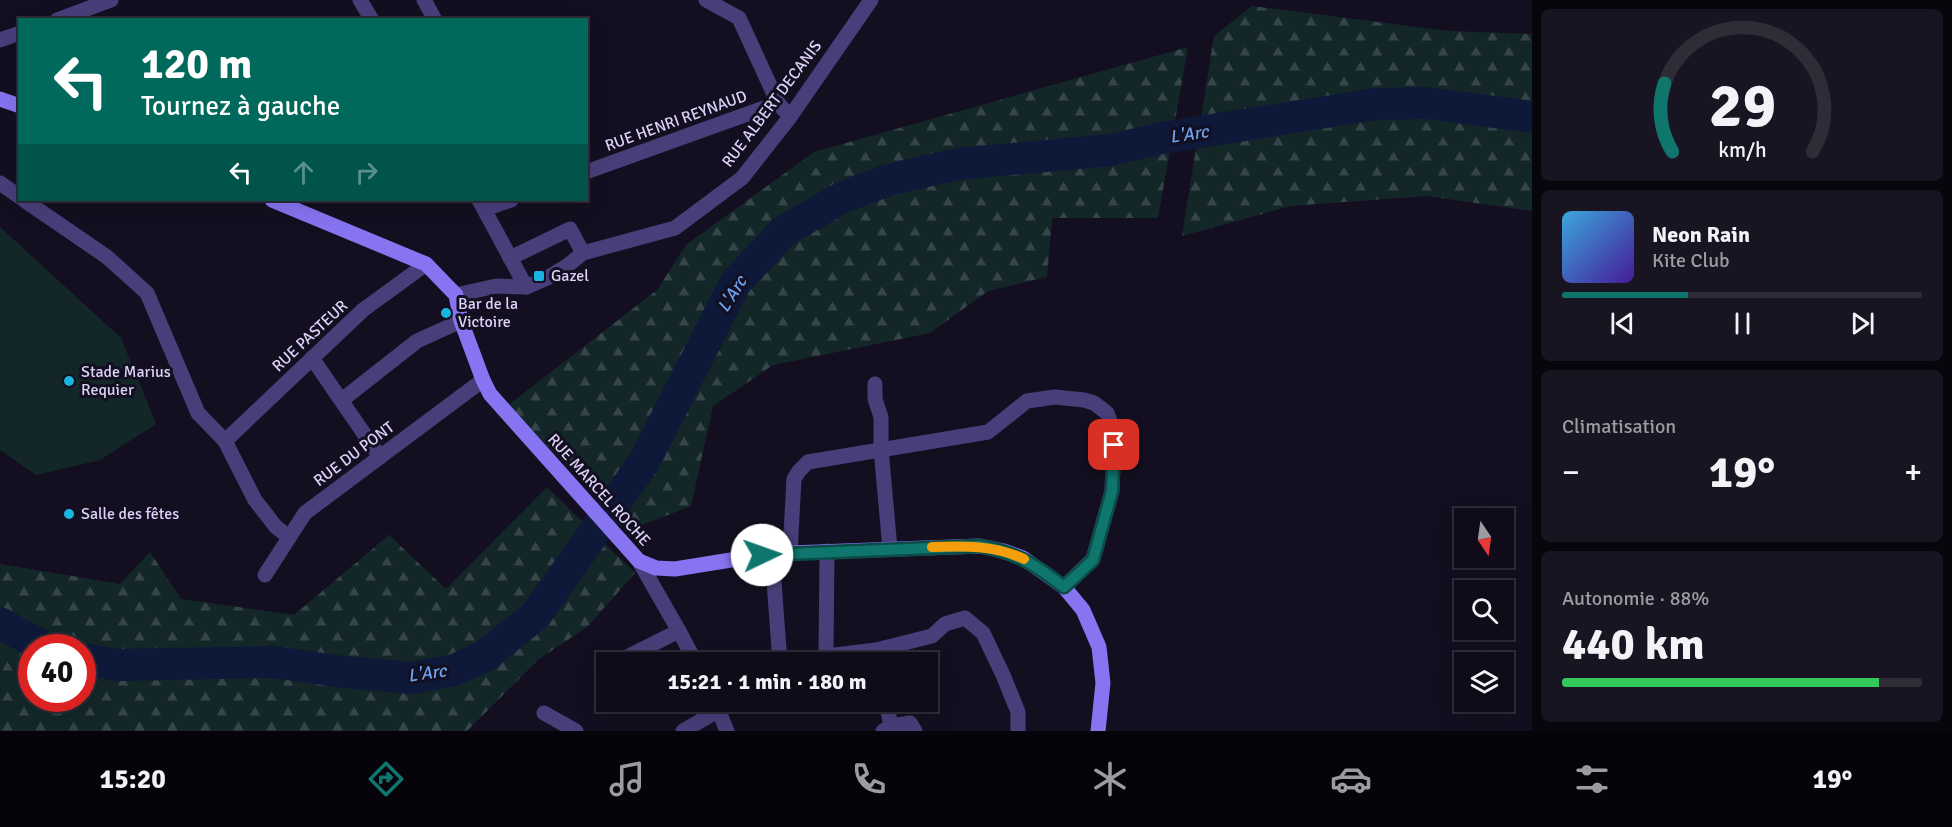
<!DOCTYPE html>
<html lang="fr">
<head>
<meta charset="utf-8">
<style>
	:root { --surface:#0f0b18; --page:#181421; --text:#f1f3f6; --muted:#9b9ba2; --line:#2f2b37; --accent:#0f766e }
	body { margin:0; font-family:Signika,sans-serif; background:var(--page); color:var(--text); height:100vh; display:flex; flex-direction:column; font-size:22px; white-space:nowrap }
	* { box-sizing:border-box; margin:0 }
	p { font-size:20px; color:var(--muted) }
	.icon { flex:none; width:33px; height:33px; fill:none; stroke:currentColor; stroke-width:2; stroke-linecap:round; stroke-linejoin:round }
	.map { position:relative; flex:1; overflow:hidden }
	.drawer { display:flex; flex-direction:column; gap:9px; padding:9px; background:#08060d; width:420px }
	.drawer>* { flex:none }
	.hud { position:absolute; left:18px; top:18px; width:570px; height:183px; border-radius:0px; box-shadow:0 6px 24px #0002,0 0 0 2px var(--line); background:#00695c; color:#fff; overflow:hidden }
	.needle { width:39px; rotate:167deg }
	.fabs { position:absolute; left:1454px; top:508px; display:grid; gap:12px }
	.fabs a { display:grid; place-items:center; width:60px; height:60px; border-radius:0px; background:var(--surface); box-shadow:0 6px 24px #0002,0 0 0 2px var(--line); font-size:30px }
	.speed { position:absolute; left:18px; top:634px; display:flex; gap:12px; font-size:30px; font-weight:700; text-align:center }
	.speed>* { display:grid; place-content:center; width:78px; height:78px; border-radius:50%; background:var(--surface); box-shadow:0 6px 24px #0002,0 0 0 2px var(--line); line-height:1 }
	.speed .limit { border:9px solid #d22; background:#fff; color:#111 }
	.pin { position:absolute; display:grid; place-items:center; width:51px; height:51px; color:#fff; margin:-26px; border-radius:12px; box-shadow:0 3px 9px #0006 }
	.me { position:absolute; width:66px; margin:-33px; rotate:87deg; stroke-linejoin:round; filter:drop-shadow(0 0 4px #0008) }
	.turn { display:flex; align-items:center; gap:21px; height:126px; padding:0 24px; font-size:27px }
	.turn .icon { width:78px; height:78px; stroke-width:2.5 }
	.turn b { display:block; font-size:42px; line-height:51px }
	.lanes { display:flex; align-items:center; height:57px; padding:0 24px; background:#0003; justify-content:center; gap:30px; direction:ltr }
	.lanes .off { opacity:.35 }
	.big { font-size:45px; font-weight:700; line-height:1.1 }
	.drawer .tile { flex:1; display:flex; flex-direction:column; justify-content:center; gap:9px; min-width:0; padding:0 21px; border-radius:9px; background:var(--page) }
	.drawer .dial { align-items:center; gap:0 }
	.dial svg { height:156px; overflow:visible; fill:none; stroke:var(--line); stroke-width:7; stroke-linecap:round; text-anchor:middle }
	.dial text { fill:var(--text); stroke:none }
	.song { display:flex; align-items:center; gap:18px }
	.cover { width:72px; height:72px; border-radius:9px; background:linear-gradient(135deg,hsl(200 70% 55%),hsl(260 70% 35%)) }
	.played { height:6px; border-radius:3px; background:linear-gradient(90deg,var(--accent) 35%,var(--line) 35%) }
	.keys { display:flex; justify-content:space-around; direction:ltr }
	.heat { display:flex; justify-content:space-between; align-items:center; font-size:33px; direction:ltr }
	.charge { height:9px; border-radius:4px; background:linear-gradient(90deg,#34c759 88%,var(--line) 0) }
	.trip { position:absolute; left:596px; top:652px; width:342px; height:60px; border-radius:0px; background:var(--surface); box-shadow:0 6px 24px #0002,0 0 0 2px var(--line); font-weight:700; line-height:60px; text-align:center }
	.dock { display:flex; height:96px; justify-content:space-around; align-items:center; background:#06040a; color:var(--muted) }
	.dock .icon { width:42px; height:42px }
	.dock .active { color:var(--accent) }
	.dock b { font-size:27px; color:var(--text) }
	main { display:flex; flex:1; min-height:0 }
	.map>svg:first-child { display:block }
	.forest { fill:url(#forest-firs); fill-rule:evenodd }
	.garden { fill:#132729 }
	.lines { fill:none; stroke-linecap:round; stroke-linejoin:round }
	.river { stroke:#0e193a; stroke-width:32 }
	.street { stroke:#483f7a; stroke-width:15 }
	.secondary { stroke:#8674f0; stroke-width:15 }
	.route-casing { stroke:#0a4d48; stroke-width:15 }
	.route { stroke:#0f766e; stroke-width:10 }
	.slow { stroke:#f59e0b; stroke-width:10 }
	.poi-dot { fill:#18b5e1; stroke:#140f20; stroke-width:2 }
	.labels { text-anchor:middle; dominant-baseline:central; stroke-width:6; stroke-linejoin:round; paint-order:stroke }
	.street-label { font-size:16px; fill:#dcd3fa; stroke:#140f20 }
	.poi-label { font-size:16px; fill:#dcd3fa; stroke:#140f20; text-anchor:start }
	.water-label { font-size:18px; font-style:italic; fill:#6ca2ef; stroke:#140f20 }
</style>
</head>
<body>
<main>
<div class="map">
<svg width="1532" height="731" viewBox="0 0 1532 731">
	<defs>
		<pattern id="forest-firs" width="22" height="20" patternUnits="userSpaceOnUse" patternTransform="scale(1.5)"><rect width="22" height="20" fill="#132729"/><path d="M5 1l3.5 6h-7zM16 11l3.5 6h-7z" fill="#354549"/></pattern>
	</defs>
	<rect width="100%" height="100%" fill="#140f20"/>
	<g class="forest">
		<polygon points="1252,6 1448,31 1532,34 1532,211 1427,196 1291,206 1182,236 1214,36"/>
		<polygon points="1188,47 1158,218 1052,218 1047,277 988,291 930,333 773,365 713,406 691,506 632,529 507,406 657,290 686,245 814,152"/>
		<path d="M 547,487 L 635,573 L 587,627 L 539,659 L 467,731 L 0,731 L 0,564 L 120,584 L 150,552 L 181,599 L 294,615 L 389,535 L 446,589 ZM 32,648 L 82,648 L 82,699 L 32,699 Z"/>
	</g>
	<polygon class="garden" points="0,227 121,338 156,424 100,460 36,475 0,450"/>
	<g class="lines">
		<g class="river">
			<polyline points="0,623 46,648"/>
			<polyline points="82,659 118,665 273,662 344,672 412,678 454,670 485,656 536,615 644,462 736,282 784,231 843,197 888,180 957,164 1111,150 1162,138 1376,104 1426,103 1532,117"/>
		</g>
		<g class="street">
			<polyline points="360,0 372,20"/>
			<polyline points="424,0 435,20"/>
			<polyline points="706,0 739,18 778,103 785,111"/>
			<polyline points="57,20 111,0"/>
			<polyline points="0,40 20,33"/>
			<polyline points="586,172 778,103"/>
			<polyline points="0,183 20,197"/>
			<polyline points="24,200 107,257 147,293 198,413 225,441 255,500 276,527 289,537"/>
			<polyline points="479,200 526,287"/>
			<polyline points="485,209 511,200"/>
			<polyline points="510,258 570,229 583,253"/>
			<polyline points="456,295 496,286 526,287 547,278 567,266 583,253 675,228 742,178 790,117 871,0"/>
			<polyline points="312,358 380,457"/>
			<polyline points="875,384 875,399 881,417 881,449 890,549"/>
			<polyline points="342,400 417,341 461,321"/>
			<polyline points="225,441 363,310 426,264"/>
			<polyline points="790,553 794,479 799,471 808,462 988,432 1027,401 1055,397 1084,400 1094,403 1107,413 1112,426 1114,445 1112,491 1093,559 1064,587"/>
			<polyline points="772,554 780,663"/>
			<polyline points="639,561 679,631 696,663"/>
			<polyline points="265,575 305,513 483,380"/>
			<polyline points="826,656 827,551"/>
			<polyline points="615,663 679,631"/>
			<polyline points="810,663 826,656 876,650 932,636 945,624 965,618 983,633 1003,675 1018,712 1018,731"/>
			<polyline points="715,702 727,731"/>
			<polyline points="886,702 891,726"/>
			<polyline points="544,713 576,731"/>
			<polyline points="683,731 733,702"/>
			<polyline points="883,731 891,726 910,723 915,731"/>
		</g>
		<g class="secondary">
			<polyline points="0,99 20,106"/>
			<polyline points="272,200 426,264 456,295 461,321 483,380 490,394 639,561 656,568 675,569 762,555 790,553 952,547 980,546 1004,551 1023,558 1064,587 1083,610 1099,647 1103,683 1098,731"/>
		</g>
	</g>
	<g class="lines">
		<g class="route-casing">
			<path id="route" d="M 762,555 L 980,546 C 1018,553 1034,564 1064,587 L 1093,560 L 1112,491 L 1114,445"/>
		</g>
		<use href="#route" class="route"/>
		<path class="slow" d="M 932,547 C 964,546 994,545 1024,559"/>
	</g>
	<g class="poi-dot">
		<rect x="533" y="270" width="12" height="12" rx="3"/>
		<circle cx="446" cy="313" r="6"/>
		<circle cx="69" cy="381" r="6"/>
		<circle cx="69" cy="514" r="6"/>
	</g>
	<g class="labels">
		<g class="street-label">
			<text transform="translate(772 104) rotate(-53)">RUE ALBERT DECANIS</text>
			<text transform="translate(676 121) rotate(-20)">RUE HENRI REYNAUD</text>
			<text transform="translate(310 336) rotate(-43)">RUE PASTEUR</text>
			<text transform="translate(354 454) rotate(-37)">RUE DU PONT</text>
			<text transform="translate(599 490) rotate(48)">RUE MARCEL ROCHE</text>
		</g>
		<g class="poi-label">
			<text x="551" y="276">Gazel</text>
			<text x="458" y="304">Bar de la<tspan x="458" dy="18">Victoire</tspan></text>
			<text x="81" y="372">Stade Marius<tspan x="81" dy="18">Requier</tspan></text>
			<text x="81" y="514">Salle des fêtes</text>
		</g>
		<g class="water-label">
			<text transform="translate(1189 134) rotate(-9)">L'Arc</text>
			<text transform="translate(732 294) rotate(-58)">L'Arc</text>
			<text transform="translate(427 673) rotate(-8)">L'Arc</text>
		</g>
	</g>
</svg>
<div class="fabs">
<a><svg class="needle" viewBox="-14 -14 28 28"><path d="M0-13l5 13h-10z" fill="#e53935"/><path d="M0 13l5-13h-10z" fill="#9b9ba2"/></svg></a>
<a><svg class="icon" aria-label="search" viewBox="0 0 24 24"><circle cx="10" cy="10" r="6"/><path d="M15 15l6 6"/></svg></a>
<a><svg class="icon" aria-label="layers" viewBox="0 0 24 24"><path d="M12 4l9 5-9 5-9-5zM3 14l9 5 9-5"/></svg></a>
</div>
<div class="speed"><div class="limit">40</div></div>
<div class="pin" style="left:1114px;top:445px;background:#d93025"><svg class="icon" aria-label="arrive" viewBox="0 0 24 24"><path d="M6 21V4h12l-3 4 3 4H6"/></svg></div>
<svg class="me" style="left:762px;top:555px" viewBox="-20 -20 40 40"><circle r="19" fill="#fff"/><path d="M0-13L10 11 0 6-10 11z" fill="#0f766e"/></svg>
<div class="trip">15:21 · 1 min · 180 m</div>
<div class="hud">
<div class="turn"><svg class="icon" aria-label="left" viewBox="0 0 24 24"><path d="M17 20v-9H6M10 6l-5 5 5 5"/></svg><div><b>120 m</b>Tournez à gauche</div></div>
<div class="lanes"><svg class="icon" aria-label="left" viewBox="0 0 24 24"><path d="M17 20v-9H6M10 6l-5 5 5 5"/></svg><svg class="icon off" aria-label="ahead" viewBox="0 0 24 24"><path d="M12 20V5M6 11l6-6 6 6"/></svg><svg class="icon off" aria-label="right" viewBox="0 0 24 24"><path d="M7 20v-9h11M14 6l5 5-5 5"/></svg></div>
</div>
</div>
<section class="drawer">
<div class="tile dial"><svg viewBox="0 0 100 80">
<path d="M14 69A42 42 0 1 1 86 69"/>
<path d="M14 69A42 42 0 0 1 10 34" stroke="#0f766e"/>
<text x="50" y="56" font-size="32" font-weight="700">29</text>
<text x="50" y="72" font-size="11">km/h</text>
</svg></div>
<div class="tile">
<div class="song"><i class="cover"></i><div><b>Neon Rain</b><p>Kite Club</p></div></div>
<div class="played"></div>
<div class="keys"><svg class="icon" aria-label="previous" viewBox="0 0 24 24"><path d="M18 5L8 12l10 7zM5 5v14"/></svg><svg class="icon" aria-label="pause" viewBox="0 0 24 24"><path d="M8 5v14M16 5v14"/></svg><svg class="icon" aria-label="next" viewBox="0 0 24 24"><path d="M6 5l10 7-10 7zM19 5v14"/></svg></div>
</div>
<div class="tile"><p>Climatisation</p>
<div class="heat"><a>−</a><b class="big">19°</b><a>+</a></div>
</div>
<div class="tile"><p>Autonomie · 88%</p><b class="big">440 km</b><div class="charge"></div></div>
</section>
</main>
<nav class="dock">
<b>15:20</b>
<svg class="icon active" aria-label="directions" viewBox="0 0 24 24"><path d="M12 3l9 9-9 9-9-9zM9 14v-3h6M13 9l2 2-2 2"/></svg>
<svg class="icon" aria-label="music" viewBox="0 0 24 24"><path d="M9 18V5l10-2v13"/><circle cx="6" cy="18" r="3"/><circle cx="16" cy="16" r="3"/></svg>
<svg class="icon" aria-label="phone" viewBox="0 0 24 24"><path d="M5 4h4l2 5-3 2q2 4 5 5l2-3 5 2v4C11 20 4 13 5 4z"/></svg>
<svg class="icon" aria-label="climate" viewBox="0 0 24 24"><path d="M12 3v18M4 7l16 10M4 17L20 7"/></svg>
<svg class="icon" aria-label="car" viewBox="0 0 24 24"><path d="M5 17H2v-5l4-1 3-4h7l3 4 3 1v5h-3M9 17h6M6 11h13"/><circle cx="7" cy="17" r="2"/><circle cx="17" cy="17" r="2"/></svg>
<svg class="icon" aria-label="filters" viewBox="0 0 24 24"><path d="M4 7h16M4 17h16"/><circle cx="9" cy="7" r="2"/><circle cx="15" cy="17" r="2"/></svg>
<b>19°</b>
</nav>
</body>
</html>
